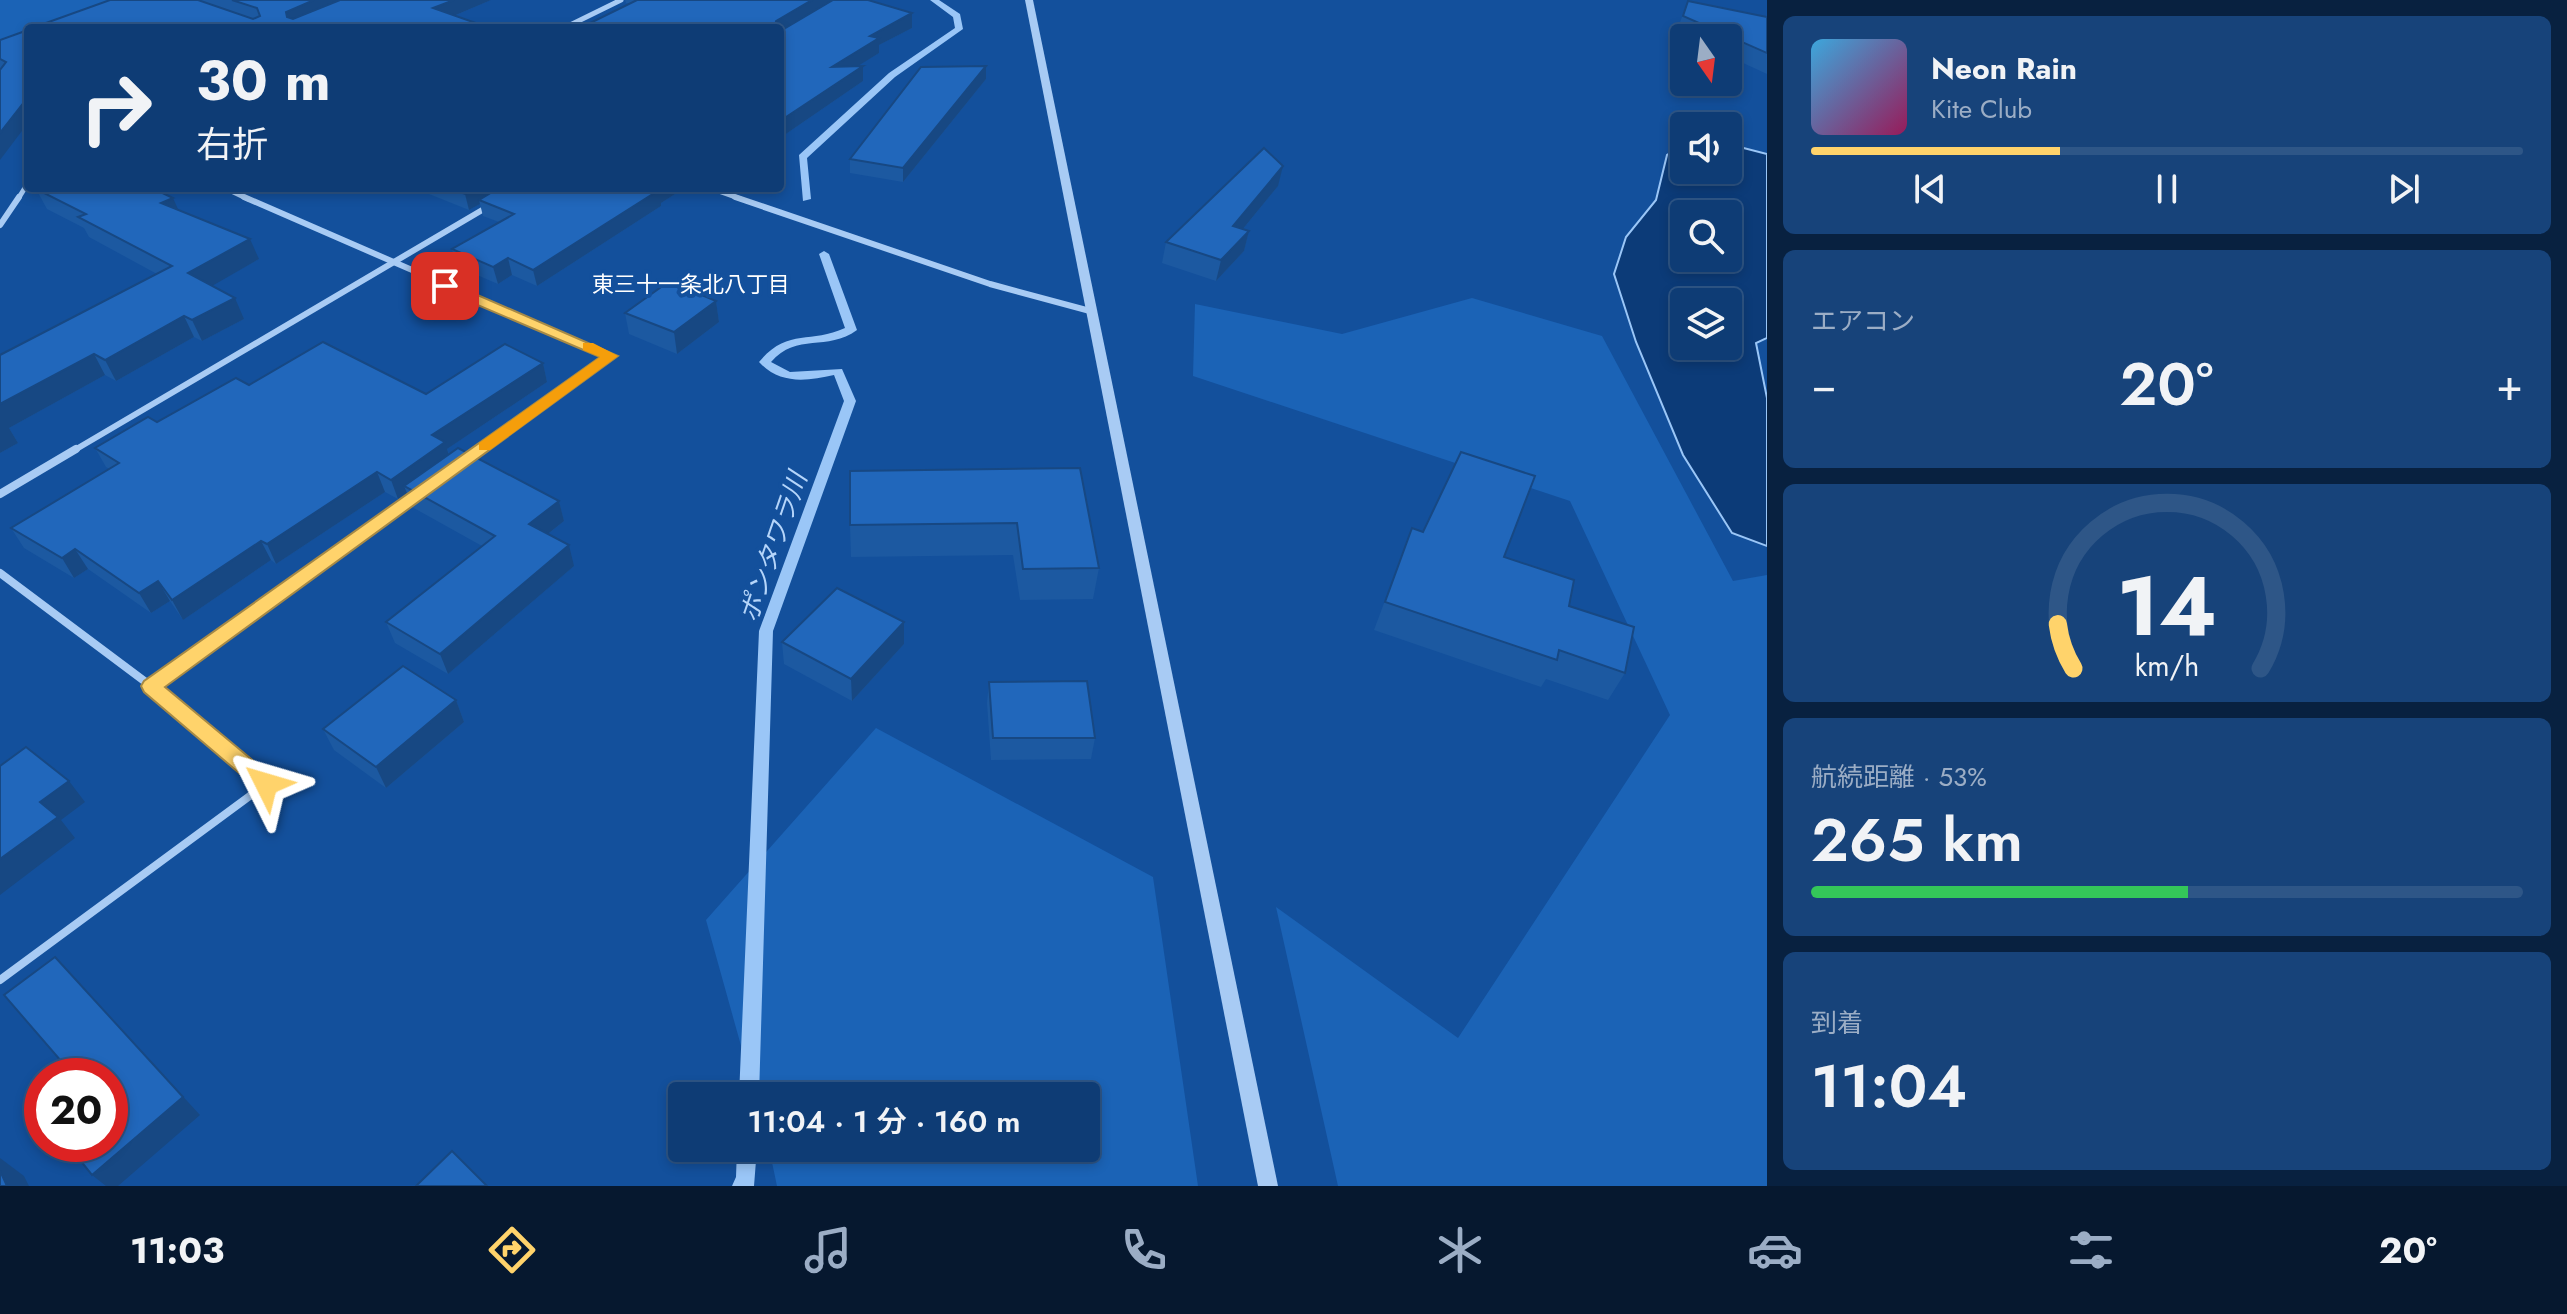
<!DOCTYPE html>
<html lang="ja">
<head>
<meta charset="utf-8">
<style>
	:root { --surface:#0e3c75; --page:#17437a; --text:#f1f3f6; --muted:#9badc5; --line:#2e5687; --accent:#ffd36b }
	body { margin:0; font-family:Jost,"Noto Sans JP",sans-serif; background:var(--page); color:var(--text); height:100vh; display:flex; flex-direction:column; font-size:30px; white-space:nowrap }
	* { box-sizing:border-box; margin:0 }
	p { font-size:26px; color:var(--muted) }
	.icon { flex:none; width:44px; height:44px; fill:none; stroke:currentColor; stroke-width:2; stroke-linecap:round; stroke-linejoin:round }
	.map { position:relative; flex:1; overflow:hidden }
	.details { display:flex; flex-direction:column; gap:16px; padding:16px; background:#082140; width:800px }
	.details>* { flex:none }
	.banner { position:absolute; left:24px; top:24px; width:760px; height:168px; border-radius:8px; box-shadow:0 4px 12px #0003,0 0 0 2px var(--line); background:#0e3c75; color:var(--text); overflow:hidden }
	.needle { width:52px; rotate:166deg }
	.tools { position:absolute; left:1670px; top:24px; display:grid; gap:16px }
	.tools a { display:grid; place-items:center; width:72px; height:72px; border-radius:8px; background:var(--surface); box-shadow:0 4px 12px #0003,0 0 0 2px var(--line); font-size:40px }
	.speed { position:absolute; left:24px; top:1058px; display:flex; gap:16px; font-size:40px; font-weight:700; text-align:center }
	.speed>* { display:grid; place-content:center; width:104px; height:104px; border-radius:50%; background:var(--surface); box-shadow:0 4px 12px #0003,0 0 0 2px var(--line); line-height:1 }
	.speed .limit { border:12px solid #d22; background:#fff; color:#111 }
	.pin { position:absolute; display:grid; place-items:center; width:68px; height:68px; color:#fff; margin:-34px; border-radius:16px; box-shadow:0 4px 12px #0006 }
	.me { position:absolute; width:88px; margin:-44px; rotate:310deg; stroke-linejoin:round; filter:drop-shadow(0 0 6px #0008) }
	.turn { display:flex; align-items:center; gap:28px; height:168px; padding:0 40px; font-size:36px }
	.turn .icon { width:104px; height:104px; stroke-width:2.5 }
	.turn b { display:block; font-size:56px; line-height:68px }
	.big { font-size:60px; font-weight:600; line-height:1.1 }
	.details .card { flex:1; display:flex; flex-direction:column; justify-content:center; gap:12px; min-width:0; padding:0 28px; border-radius:12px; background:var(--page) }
	.details .dial { align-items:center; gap:0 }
	.dial svg { height:208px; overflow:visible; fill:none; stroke:var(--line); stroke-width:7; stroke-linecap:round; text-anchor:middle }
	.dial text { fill:var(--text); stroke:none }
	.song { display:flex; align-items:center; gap:24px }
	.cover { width:96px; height:96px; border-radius:12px; background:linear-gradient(135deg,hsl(200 70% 55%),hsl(330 70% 35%)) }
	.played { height:8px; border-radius:4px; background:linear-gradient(90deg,var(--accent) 35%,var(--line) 35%) }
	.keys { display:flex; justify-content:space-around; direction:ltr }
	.heat { display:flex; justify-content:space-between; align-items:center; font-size:44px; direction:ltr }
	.charge { height:12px; border-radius:6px; background:linear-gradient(90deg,#34c759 53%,var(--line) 0) }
	.trip { position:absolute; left:668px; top:1082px; width:432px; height:80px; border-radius:8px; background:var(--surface); box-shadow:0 4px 12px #0003,0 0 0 2px var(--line); font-weight:600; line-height:80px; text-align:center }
	.tab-bar { display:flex; height:128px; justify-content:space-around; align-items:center; background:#06182f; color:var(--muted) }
	.tab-bar .icon { width:56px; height:56px }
	.tab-bar .selected { color:var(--accent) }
	.tab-bar b { font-size:36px; color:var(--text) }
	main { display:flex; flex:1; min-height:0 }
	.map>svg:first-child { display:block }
	.green { fill:#1b63b6 }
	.water { fill:#0c3b78; stroke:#9ac6f7; stroke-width:2; fill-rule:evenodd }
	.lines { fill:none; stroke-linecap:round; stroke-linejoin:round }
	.stream { fill:#9ac6f7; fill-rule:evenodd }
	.service-far1 { stroke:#a8cbf4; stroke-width:6 }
	.service { stroke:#a8cbf4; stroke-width:8 }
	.minor-far2 { stroke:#a8cbf4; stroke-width:5 }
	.minor-far1 { stroke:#a8cbf4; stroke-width:6 }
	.minor { stroke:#a8cbf4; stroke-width:8 }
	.tertiary { fill:#a8cbf4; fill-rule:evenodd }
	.wall { fill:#1c59a1 }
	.shaded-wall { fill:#174883 }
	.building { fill:#2167bb; stroke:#174883; stroke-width:2 }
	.route { fill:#ffd36b; stroke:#a68946; stroke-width:2 }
	.slow { fill:#f59e0b }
	.labels { text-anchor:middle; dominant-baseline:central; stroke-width:8; stroke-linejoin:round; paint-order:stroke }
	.far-neighbourhood-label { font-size:22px; fill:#fff; stroke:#13509c }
	.water-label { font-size:26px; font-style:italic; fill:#b5d5fa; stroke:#13509c }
</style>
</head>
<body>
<main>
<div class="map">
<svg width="1767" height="1186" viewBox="0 0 1767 1186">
	<rect width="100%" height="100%" fill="#13509c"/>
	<g class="green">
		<polygon points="0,0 140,0 56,28 28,28 28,37 0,47"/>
		<polygon points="1472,298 1602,336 1733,581 1767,575 1767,1186 1338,1186 1276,907 1458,1038 1670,715 1570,501 1193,376 1195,304 1342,334"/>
		<polygon points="876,728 1153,877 1198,1186 777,1186 769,1148 1086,1148 1086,1096 755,1096 706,920"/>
	</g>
	<path class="water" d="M 1728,144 L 1767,154 L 1767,338 L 1756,343 L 1767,398 L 1767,546 L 1732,533 L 1683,455 L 1636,342 L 1614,274 L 1626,237 L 1656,200 L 1667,155 L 1684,145 L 1684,170 L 1728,170 ZM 1684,214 L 1728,214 L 1728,258 L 1684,258 ZM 1684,302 L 1728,302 L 1728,346 L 1684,346 Z"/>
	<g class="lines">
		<g class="stream">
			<polygon points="930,0 939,0 960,14 963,29 895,77 807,158 811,199 803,201 799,155 889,73 955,28 953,17"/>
			<path d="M 824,251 L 829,254 L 857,330 C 827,352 797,332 771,362 L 790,372 L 842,369 L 856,401 L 773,631 L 759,1096 L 739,1096 L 759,631 L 844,401 L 834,375 C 807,381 780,385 759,362 C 787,328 810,344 845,328 L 819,254 Z"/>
			<polygon points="737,1148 757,1148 754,1186 732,1186 736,1177"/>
		</g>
		<polyline class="service-far1" points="151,686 255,774"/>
		<polyline class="service" points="0,980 266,784 252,772"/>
		<g class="minor-far2">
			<polyline points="564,28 621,0"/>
			<polyline points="225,188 248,199"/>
			<polyline points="710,188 741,199"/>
			<polyline points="18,199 28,183"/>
		</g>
		<g class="minor-far1">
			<polyline points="244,197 610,356 478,451"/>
			<polyline points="735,197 990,284 1090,311"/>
			<polyline points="0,225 19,197"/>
			<polyline points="73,451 489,206"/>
		</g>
		<g class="minor">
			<polyline points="466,460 481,449"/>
			<polyline points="0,494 76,449"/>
			<polyline points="0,573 151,686 416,496"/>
		</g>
		<polygon class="tertiary" points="1025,0 1033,0 1278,1186 1258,1186"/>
	</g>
	<g class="wall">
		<polygon points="110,0 491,0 454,16 32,28"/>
		<polygon points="625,0 831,0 832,1 912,28 879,45 879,53 857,66 863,81 780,138 780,28 630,4 626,3"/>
		<polygon points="1688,1 1767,17 1767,74 1728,56 1728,38 1688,38 1676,33"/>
		<polygon points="28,30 0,160 0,40"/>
		<polygon points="986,66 986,79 903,182 850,173 850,159"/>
		<polygon points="1278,186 1243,229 1249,231 1244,251 1216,281 1162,263 1166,242"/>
		<polygon points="414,188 679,188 675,191 675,194 661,203 661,206 537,286 512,275 498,284 456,266 452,249 499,222 483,216 480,204 469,210"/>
		<polygon points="36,189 178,210 259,259 212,285 244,319 202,341 194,337 116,381 105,375 9,428 18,443 0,453 0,355 157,274 89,237 84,228 47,209"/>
		<polygon points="716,301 719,322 677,354 629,334 625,313"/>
		<polygon points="543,363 547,382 447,449 449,454 559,501 564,521 548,534 574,566 448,674 395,643 386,622 482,546 412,507 407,493 398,499 385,492 276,564 271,560 183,620 170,601 151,613 88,569 74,578 24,548 11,528 109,469 106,467 95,448 249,385 426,394"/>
		<polygon points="1080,468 1099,568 1093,599 1020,600 1013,555 851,557 850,525"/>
		<polygon points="1412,528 1504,557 1569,606 1625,673 1608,700 1546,679 1541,687 1374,630"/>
		<polygon points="904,622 904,644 852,701 784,664 782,642"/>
		<polygon points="989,682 1095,738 1091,759 991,760 987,703"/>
		<polygon points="456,700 464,722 386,788 334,750 323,729"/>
	</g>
	<g class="shaded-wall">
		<polygon points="314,0 351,0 291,26 286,12"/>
		<polygon points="454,0 491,0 437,23 433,8"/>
		<polygon points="812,0 831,0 832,3 780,34 780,28 775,28 776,21"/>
		<polygon points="912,13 912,28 879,45 879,53 832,82 832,67 870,36"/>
		<polygon points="863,66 863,81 780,138 780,121"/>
		<polygon points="986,66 986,79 903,182 903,168"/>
		<polygon points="28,97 28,123 0,160 0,133"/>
		<polygon points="1283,166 1278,186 1229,246 1233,226"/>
		<polygon points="476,188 508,188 479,200 480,204 469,210 465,194"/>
		<polygon points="657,188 679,188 675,191 675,194 661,203 661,206 537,286 533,270"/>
		<polygon points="173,198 182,218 161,203"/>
		<polygon points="1249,231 1244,251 1216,281 1221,260"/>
		<polygon points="250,239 259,259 198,294 188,273"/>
		<polygon points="508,258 512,275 498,284 493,267"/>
		<polygon points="235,298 244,319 202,341 192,320"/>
		<polygon points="716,301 719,322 677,354 674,332"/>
		<polygon points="184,316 194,337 116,381 105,360"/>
		<polygon points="94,354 105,375 9,428 18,443 0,453 0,404"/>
		<polygon points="543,363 547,382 447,449 451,461 404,486 407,493 398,499 391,480 432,435"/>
		<polygon points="377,472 385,492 276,564 267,544"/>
		<polygon points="559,501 564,521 534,545 529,524"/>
		<polygon points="261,541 271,560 183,620 172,600"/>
		<polygon points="569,545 574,566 448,674 440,654"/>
		<polygon points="75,549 88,569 74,578 62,558"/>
		<polygon points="158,581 170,601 151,613 139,593"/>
		<polygon points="904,622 904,644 852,701 851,679"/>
		<polygon points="456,700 464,722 386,788 376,767"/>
		<polygon points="69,781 85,802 61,820 75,838 0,895 0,859 40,802"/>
		<polygon points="55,957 200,1115 118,1186 106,1186 92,1175 183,1097"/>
		<polygon points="0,1158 24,1176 29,1186 7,1186 0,1171"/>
	</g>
	<g class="building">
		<polygon points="110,0 198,0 253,19 260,16 257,8 232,0 314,0 286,12 287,17 293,19 340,0 454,0 433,8 490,28 434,28 434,27 432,28 32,28"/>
		<polygon points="637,0 812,0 776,21 775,28 580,28"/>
		<polygon points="833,0 868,0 912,13 870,36 879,38 832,67 863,66 780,121 780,30 782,30"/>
		<polygon points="1688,1 1767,17 1767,53 1683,16"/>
		<polygon points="28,30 28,97 0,133 0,70 6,62 0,59 0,40"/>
		<polygon points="986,66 903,168 850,159 921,67"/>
		<polygon points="1264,148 1283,166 1233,226 1249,231 1221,260 1166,242"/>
		<polygon points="39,188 152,188 173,198 161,203 250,239 188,273 235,298 192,320 184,316 105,360 94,354 0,404 0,355 172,266 78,217 86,214 36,189"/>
		<polygon points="450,188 476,188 465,194"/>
		<polygon points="499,188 657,188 656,189 659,190 533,270 508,258 493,267 452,249 514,214 479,200"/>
		<polygon points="673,283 716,301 674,332 625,313 664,285"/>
		<polygon points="323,342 426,394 505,344 543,363 432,435 445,442 391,480 377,472 267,544 261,541 172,600 158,581 139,593 75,549 62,558 11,528 119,463 95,448 148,417 157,422 236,378 249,385"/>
		<polygon points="458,448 559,501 529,524 569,545 440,654 386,622 495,536 404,486"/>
		<polygon points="1461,452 1535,476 1504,557 1574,580 1569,606 1634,627 1625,673 1559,650 1557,660 1385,602 1412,528 1423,532"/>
		<polygon points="1080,468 1099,568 1023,569 1017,523 850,525 850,471"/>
		<polygon points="837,588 904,622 851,679 782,642"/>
		<polygon points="403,666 456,700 376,767 323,729"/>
		<polygon points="1087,681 1095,738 993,738 989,682"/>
		<polygon points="26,747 69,781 40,802 58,817 0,859 0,766"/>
		<polygon points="55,957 183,1097 92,1175 67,1144 110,1144 110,1076 74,1076 4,995"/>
		<polygon points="452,1151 487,1186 416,1186"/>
		<polygon points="0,1171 7,1186 0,1186"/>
	</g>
	<polygon class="route" points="440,283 450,283 618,356 165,687 274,778 277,784 274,790 259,790 144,692 141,686 144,681 600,357 440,289"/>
	<polygon class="slow" points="583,343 593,343 618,356 490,450 479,450 479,443 600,357 583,350"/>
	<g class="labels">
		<g class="far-neighbourhood-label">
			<text x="691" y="284">東三十一条北八丁目</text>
		</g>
		<g class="water-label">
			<text transform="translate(773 547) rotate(-71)">ポンタワラ川</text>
		</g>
	</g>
</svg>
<div class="tools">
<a><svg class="needle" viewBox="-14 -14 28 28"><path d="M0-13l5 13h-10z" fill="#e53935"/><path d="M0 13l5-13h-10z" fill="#9badc5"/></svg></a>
<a><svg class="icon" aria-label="sound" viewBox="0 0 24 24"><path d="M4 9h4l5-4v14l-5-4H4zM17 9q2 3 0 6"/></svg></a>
<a><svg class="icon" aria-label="search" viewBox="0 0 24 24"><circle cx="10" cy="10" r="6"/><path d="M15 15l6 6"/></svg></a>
<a><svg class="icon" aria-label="layers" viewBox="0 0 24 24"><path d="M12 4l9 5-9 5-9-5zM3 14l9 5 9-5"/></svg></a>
</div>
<div class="speed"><div class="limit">20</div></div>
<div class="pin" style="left:445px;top:286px;background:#d93025"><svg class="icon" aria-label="arrive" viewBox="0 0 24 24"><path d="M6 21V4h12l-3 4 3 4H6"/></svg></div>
<svg class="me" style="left:266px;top:784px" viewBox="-20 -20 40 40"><path d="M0-17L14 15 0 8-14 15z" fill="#ffd36b" stroke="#fff" stroke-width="4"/></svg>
<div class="trip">11:04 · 1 分 · 160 m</div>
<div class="banner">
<div class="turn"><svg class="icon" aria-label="right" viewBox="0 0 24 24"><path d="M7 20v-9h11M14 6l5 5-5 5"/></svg><div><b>30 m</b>右折</div></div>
</div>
</div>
<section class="details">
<div class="card">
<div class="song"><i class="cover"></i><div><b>Neon Rain</b><p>Kite Club</p></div></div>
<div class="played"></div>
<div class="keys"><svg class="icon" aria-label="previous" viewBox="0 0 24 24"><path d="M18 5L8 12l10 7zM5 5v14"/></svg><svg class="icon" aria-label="pause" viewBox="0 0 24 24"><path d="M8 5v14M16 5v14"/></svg><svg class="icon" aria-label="next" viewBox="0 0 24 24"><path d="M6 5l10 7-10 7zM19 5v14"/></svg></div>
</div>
<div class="card"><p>エアコン</p>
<div class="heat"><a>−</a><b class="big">20°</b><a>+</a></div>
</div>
<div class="card dial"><svg viewBox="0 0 100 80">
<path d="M14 69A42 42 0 1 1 86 69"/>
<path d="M14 69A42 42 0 0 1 8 52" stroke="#ffd36b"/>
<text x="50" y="56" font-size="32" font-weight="700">14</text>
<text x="50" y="72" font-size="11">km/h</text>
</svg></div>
<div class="card"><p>航続距離 · 53%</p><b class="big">265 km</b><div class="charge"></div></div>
<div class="card"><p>到着</p><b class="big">11:04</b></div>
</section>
</main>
<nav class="tab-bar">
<b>11:03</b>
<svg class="icon selected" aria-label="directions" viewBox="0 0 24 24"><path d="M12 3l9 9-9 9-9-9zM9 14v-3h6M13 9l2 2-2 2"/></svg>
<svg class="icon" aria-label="music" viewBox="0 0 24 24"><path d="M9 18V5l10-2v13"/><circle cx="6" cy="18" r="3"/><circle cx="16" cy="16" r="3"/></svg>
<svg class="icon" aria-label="phone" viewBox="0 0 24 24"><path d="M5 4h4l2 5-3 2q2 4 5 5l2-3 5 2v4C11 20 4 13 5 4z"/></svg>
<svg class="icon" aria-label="climate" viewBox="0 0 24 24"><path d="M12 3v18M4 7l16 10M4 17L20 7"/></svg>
<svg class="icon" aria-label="car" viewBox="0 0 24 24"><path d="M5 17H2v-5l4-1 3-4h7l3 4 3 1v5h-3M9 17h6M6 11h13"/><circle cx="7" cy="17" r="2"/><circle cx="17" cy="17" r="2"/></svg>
<svg class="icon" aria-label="filters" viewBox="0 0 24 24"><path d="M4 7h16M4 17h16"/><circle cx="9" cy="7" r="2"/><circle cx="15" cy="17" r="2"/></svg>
<b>20°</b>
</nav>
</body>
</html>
